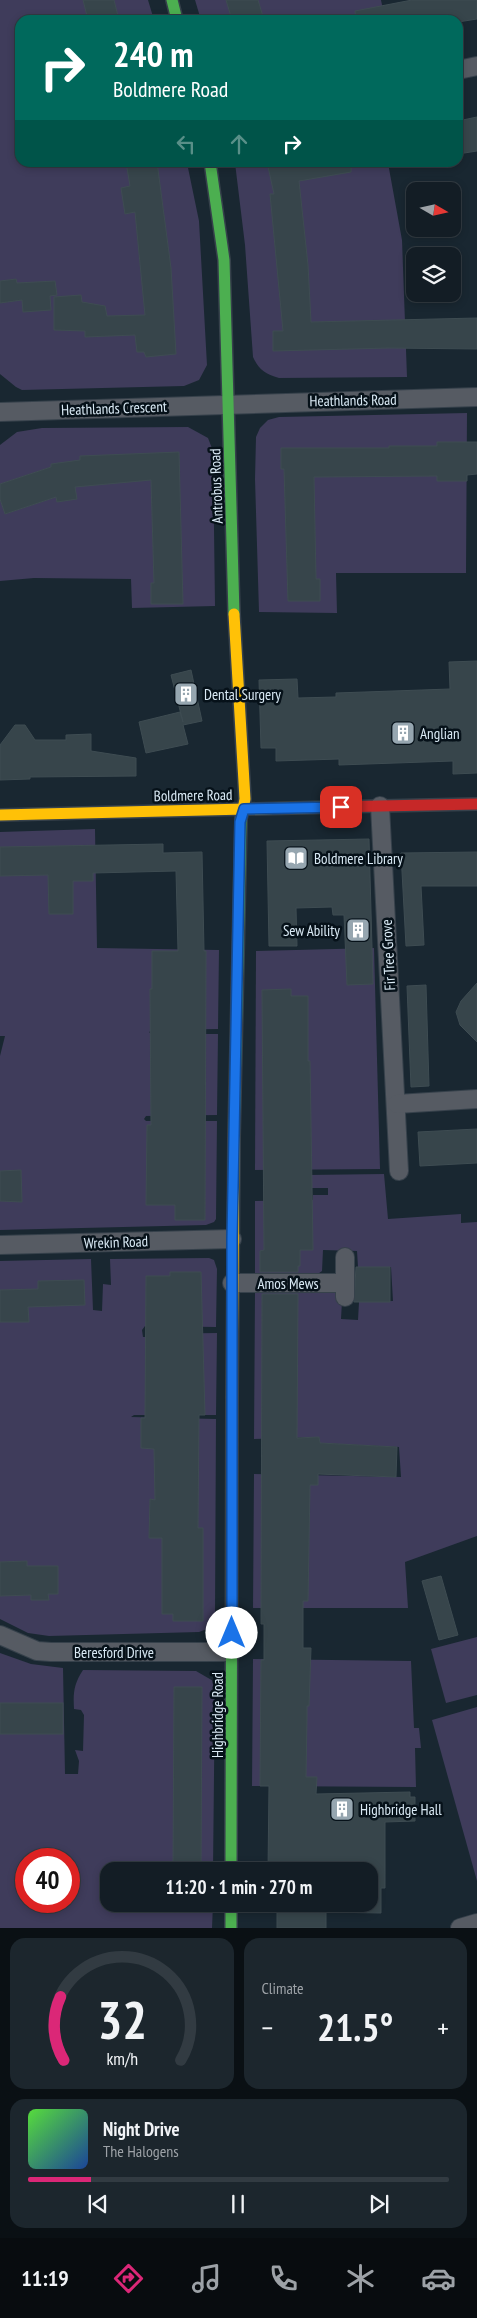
<!DOCTYPE html>
<html lang="en">
<head>
<meta charset="utf-8">
<style>
	:root { --surface:#131d25; --page:#1c262d; --text:#f1f3f6; --muted:#9da2a7; --line:#323b42; --accent:#db2777 }
	body { margin:0; font-family:"PT Sans Narrow",sans-serif; background:var(--page); color:var(--text); height:100vh; display:flex; flex-direction:column; font-size:19px; white-space:nowrap }
	* { box-sizing:border-box; margin:0 }
	p { font-size:16px; color:var(--muted) }
	.icon { flex:none; width:28px; height:28px; fill:none; stroke:currentColor; stroke-width:2; stroke-linecap:round; stroke-linejoin:round }
	.map { position:relative; height:1928px; overflow:hidden }
	.drawer { display:flex; flex-direction:column; gap:10px; padding:10px; background:#0a1014; flex:1 }
	.drawer>* { flex:none }
	.hud { position:absolute; left:15px; top:15px; width:448px; height:152px; border-radius:15px; box-shadow:0 2px 8px #0003,0 0 0 1px var(--line); background:#00695c; color:#fff; overflow:hidden }
	.needle { width:32px; rotate:99deg }
	.controls { position:absolute; left:406px; top:182px; display:grid; gap:10px }
	.controls a { display:grid; place-items:center; width:55px; height:55px; border-radius:10px; background:var(--surface); box-shadow:0 2px 8px #0003,0 0 0 1px var(--line); font-size:25px }
	.speed { position:absolute; left:15px; top:1848px; display:flex; gap:10px; font-size:25px; font-weight:700; text-align:center }
	.speed>* { display:grid; place-content:center; width:65px; height:65px; border-radius:50%; background:var(--surface); box-shadow:0 2px 8px #0003,0 0 0 1px var(--line); line-height:1 }
	.speed .limit { border:8px solid #d22; background:#fff; color:#111 }
	.pin { position:absolute; display:grid; place-items:center; width:42px; height:42px; color:#fff; margin:-21px; border-radius:10px; box-shadow:0 2px 8px #0006 }
	.me { position:absolute; width:55px; margin:-28px; rotate:0deg; stroke-linejoin:round; filter:drop-shadow(0 0 4px #0008) }
	.turn { display:flex; align-items:center; gap:18px; height:105px; padding:0 15px; font-size:22px }
	.turn .icon { width:65px; height:65px; stroke-width:2.5 }
	.turn b { display:block; font-size:35px; line-height:42px }
	.lanes { display:flex; align-items:center; height:48px; padding:0 15px; background:#0003; justify-content:center; gap:25px; direction:ltr }
	.lanes .off { opacity:.35 }
	.big { font-size:38px; font-weight:700; line-height:1.1 }
	.drawer .tile { flex:1; display:flex; flex-direction:column; justify-content:center; gap:8px; min-width:0; padding:0 18px; border-radius:15px; background:var(--page) }
	.drawer .dial { align-items:center; gap:0 }
	.dial svg { height:130px; overflow:visible; fill:none; stroke:var(--line); stroke-width:7; stroke-linecap:round; text-anchor:middle }
	.dial text { fill:var(--text); stroke:none }
	.song { display:flex; align-items:center; gap:15px }
	.cover { width:60px; height:60px; border-radius:8px; background:linear-gradient(135deg,hsl(110 70% 55%),hsl(220 70% 35%)) }
	.played { height:5px; border-radius:2px; background:linear-gradient(90deg,var(--accent) 15%,var(--line) 15%) }
	.keys { display:flex; justify-content:space-around; direction:ltr }
	.heat { display:flex; justify-content:space-between; align-items:center; font-size:28px; direction:ltr }
	.drawer .tiles { flex:1; display:grid; gap:10px; grid-template-columns:1fr 1fr }
	.tile:last-child { grid-column:span 2 }
	.trip { position:absolute; left:100px; top:1862px; width:278px; height:50px; border-radius:15px; background:var(--surface); box-shadow:0 2px 8px #0003,0 0 0 1px var(--line); font-weight:700; line-height:50px; text-align:center }
	.tabs { display:flex; height:80px; justify-content:space-around; align-items:center; background:#080c0f; color:var(--muted) }
	.tabs .icon { width:35px; height:35px }
	.tabs .on { color:var(--accent) }
	.tabs b { font-size:22px; color:var(--text) }
	.map>svg:first-child { display:block }
	.green { fill:#3f3c5b; fill-rule:evenodd }
	.building { fill:#37454b; stroke:#3e4c52 }
	.lines { fill:none; stroke-linecap:round; stroke-linejoin:round }
	.street-casing { stroke:#36414b; stroke-width:20 }
	.fast-casing { stroke:#36414b; stroke-width:14 }
	.slow-casing { stroke:#36414b; stroke-width:14 }
	.jam-casing { stroke:#36414b; stroke-width:14 }
	.street { stroke:#565b63; stroke-width:18 }
	.fast { stroke:#4caf50; stroke-width:11 }
	.slow { stroke:#ffc107; stroke-width:11 }
	.jam { stroke:#c62828; stroke-width:11 }
	.route-casing { stroke:#114b97; stroke-width:12 }
	.route { stroke:#1a73e8; stroke-width:9 }
	.labels { text-anchor:middle; dominant-baseline:central; stroke-width:5; stroke-linejoin:round; paint-order:stroke }
	.street-label { font-size:15px; fill:#daeaf5; stroke:#061119 }
	.poi-label { font-size:15px; fill:#daeaf5; stroke:#061119; text-anchor:start }
</style>
</head>
<body>
<div class="map">
<svg width="477" height="1928" viewBox="0 0 477 1928">
	<rect width="100%" height="100%" fill="#192731"/>
	<g class="green">
		<polygon points="0,0 148,0 154,20 20,20 20,162 187,163 199,221 207,365 199,380 184,386 22,390 16,387 0,374"/>
		<polygon points="195,0 381,0 385,20 201,20"/>
		<path d="M 235,163 L 388,163 L 402,240 L 407,377 L 279,378 C 265,374 259,370 253,357 L 245,245 Z"/>
		<polygon points="467,413 466,573 336,573 337,613 259,612 255,479 256,437 260,428 268,420 279,417"/>
		<polygon points="188,427 208,438 213,451 215,606 132,608 131,579 34,578 0,581 0,445 17,432 42,428"/>
		<polygon points="95,829 97,948 219,950 218,1029 153,1030 149,1032 151,1034 218,1034 217,1115 146,1116 144,1119 146,1121 217,1121 216,1219 214,1222 206,1225 0,1230 0,1056 5,1036 0,1036 0,832"/>
		<polygon points="374,948 380,1169 255,1170 256,951"/>
		<polygon points="384,1174 388,1219 461,1214 461,1223 477,1222 477,1536 405,1562 408,1608 253,1608 254,1474 401,1477 399,1447 320,1443 319,1437 254,1439 255,1291 334,1290 342,1301 341,1319 358,1320 359,1302 393,1301 391,1267 358,1267 357,1251 323,1250 322,1271 312,1278 255,1276 255,1201 313,1200 313,1195 328,1195 328,1188 307,1188 307,1175"/>
		<polygon points="209,1258 214,1260 217,1269 216,1327 145,1326 142,1330 143,1337 146,1337 146,1334 217,1333 216,1415 134,1415 131,1417 216,1419 215,1619 207,1629 199,1632 49,1636 28,1633 0,1619 0,1261 91,1259 93,1310 102,1311 103,1284 111,1285 110,1259"/>
		<polygon points="477,1637 477,1695 446,1703 431,1649"/>
		<path d="M 0,1653 L 31,1664 L 63,1668 L 65,1774 L 78,1774 L 79,1761 L 75,1750 L 83,1751 L 84,1715 L 81,1710 L 74,1709 C 73,1692 74,1684 83,1670 L 196,1671 L 215,1682 L 213,1871 L 109,1871 L 109,1904 L 213,1904 L 212,1928 L 0,1928 ZM 26,1859 L 69,1859 L 69,1901 L 26,1901 Z"/>
		<polygon points="253,1659 411,1661 414,1728 419,1728 421,1748 415,1748 416,1787 252,1786"/>
		<polygon points="477,1707 477,1881 432,1720"/>
	</g>
	<g class="building">
		<polygon points="83,0 114,0 119,20 88,20"/>
		<polygon points="226,0 258,0 264,20 232,20"/>
		<polygon points="412,0 477,0 477,19 458,22 458,20 356,20 355,11"/>
		<polygon points="477,117 477,151 458,154 458,121"/>
		<polygon points="126,162 157,162 171,268 176,354 146,357 144,352 137,352 135,335 85,337 85,331 54,330 54,297 81,295 82,302 105,306 107,316 145,315 135,212 125,214 121,188 130,186"/>
		<polygon points="267,162 351,162 351,172 299,181 308,265 311,322 477,318 477,349 389,348 273,351 273,331 283,331 270,194 274,194"/>
		<polygon points="16,279 17,283 55,281 57,295 50,296 51,310 23,312 22,300 0,303 0,281"/>
		<polygon points="437,442 477,442 477,474 467,475 467,481 437,481 437,476 314,477 316,579 320,579 320,601 288,601 284,469 281,469 281,448 389,448 389,446 437,446"/>
		<polygon points="179,452 183,604 151,604 151,583 154,583 151,480 75,487 77,499 57,502 56,497 5,514 0,499 0,484 51,467 51,464 80,460 80,456"/>
		<polygon points="477,661 477,773 453,774 453,761 339,765 339,759 276,761 276,748 261,748 259,680 297,679 298,698 336,697 336,693 450,689 449,662"/>
		<polygon points="191,670 202,721 183,725 188,744 146,753 139,722 180,712 183,722 171,675"/>
		<polygon points="15,725 25,725 35,740 66,740 66,735 91,734 91,751 136,758 136,776 30,777 30,779 0,780 0,745"/>
		<polygon points="369,839 373,984 347,985 344,915 333,915 332,907 296,908 297,946 269,946 267,841"/>
		<polygon points="163,844 163,853 202,852 204,951 206,951 205,1220 175,1220 175,1205 146,1205 147,1125 151,1125 150,989 152,989 152,951 178,951 176,871 93,873 93,881 73,881 73,914 49,914 48,875 0,876 0,847"/>
		<polygon points="477,852 477,886 421,886 424,945 406,946 401,853"/>
		<polygon points="477,983 477,1042 460,1025 456,1012 461,1001"/>
		<polygon points="426,985 429,1086 411,1087 407,986"/>
		<polygon points="291,989 291,996 308,996 308,1061 310,1061 313,1250 300,1250 300,1266 298,1266 298,1272 260,1272 260,1251 264,1250 262,990"/>
		<polygon points="477,1129 477,1163 420,1166 418,1132"/>
		<polygon points="21,1170 22,1202 0,1201 0,1171"/>
		<polygon points="356,1267 390,1267 390,1302 354,1302"/>
		<polygon points="170,1272 201,1272 205,1415 199,1415 198,1528 203,1528 203,1621 173,1621 173,1614 162,1614 162,1538 149,1538 150,1499 155,1500 154,1449 141,1448 141,1418 145,1418 146,1276 170,1276"/>
		<polygon points="84,1280 85,1305 28,1307 29,1322 0,1322 0,1290 38,1289 38,1281"/>
		<polygon points="262,1294 298,1294 297,1438 319,1437 320,1443 397,1447 396,1477 318,1474 318,1485 310,1485 308,1601 303,1601 303,1648 311,1648 309,1706 307,1706 307,1717 306,1777 317,1777 316,1794 410,1792 410,1797 415,1797 415,1821 385,1822 385,1888 381,1888 381,1913 326,1912 326,1928 277,1928 277,1904 369,1904 369,1871 268,1871 269,1786 260,1786 261,1660 264,1660 264,1624 261,1624"/>
		<polygon points="27,1561 27,1566 58,1566 58,1594 48,1594 49,1600 31,1600 31,1595 0,1596 0,1562"/>
		<polygon points="441,1576 458,1635 439,1640 422,1581"/>
		<polygon points="174,1687 202,1687 201,1871 173,1871"/>
		<rect x="0" y="1703" width="63" height="31"/>
		<rect x="172" y="1904" width="29" height="3"/>
	</g>
	<g class="lines">
		<g class="street-casing">
			<g id="street">
				<polyline points="458,70 477,66"/>
				<polyline points="0,412 477,397"/>
				<polyline points="380,806 399,1171"/>
				<polyline points="397,1104 477,1099"/>
				<polyline points="0,1245 232,1239"/>
				<polyline points="232,1283 345,1283"/>
				<polyline points="345,1297 345,1257"/>
				<polyline points="0,1635 37,1651 51,1652 232,1652"/>
				<polyline points="460,1928 477,1923"/>
			</g>
		</g>
		<g class="fast-casing">
			<g id="fast">
				<polyline points="172,0 177,20"/>
				<polyline points="210,162 224,260 234,614"/>
				<polyline points="234,1138 241,819"/>
				<polyline points="231,1871 232,1397"/>
				<polyline points="231,1904 231,1928"/>
			</g>
		</g>
		<g class="slow-casing">
			<g id="slow">
				<polyline points="234,614 245,799 241,819"/>
				<polyline points="0,815 332,807"/>
				<polyline points="232,1397 234,1138"/>
			</g>
		</g>
		<g class="jam-casing">
			<polyline id="jam" points="332,807 477,804"/>
		</g>
		<use href="#street" class="street"/>
		<use href="#fast" class="fast"/>
		<use href="#slow" class="slow"/>
		<use href="#jam" class="jam"/>
	</g>
	<g class="lines">
		<g class="route-casing">
			<polyline id="route" points="232,1633 232,1239 240,822 244,809 341,807"/>
		</g>
		<use href="#route" class="route"/>
	</g>
	<defs>
		<g id="building-square" transform="scale(1.25)"><rect x="-9" y="-9" width="18" height="18" rx="4" fill="#96a6b0" stroke="#061119"/><path d="M-4-6H4V6H1V3H-1V6H-4ZM-2.5-4.3h1.7v1.8h-1.7ZM.8-4.3h1.7v1.8H.8ZM-2.5-1h1.7V.8h-1.7ZM.8-1h1.7V.8H.8Z" fill="#fff"/></g>
		<g id="library-square" transform="scale(1.25)"><rect x="-9" y="-9" width="18" height="18" rx="4" fill="#96a6b0" stroke="#061119"/><path d="M-6-4Q-3-5.5-.7-3.5V5Q-3 3-6 4ZM6-4Q3-5.5 .7-3.5V5Q3 3 6 4Z" fill="#fff"/></g>
	</defs>
	<g fill-rule="evenodd">
		<use href="#building-square" x="186" y="694"/>
		<use href="#building-square" x="403" y="733"/>
		<use href="#library-square" x="296" y="858"/>
		<use href="#building-square" x="358" y="930"/>
		<use href="#building-square" x="342" y="1809"/>
	</g>
	<g class="labels">
		<g class="street-label">
			<text transform="translate(353 400) rotate(-1)">Heathlands Road</text>
			<text transform="translate(114 408) rotate(-2)">Heathlands Crescent</text>
			<text transform="translate(216 486) rotate(-92)">Antrobus Road</text>
			<text transform="translate(193 795) rotate(-1)">Boldmere Road</text>
			<text transform="translate(388 955) rotate(-93)">Fir Tree Grove</text>
			<text transform="translate(116 1242) rotate(-2)">Wrekin Road</text>
			<text x="288" y="1283">Amos Mews</text>
			<text x="114" y="1652">Beresford Drive</text>
			<text transform="translate(217 1715) rotate(-90)">Highbridge Road</text>
		</g>
		<g class="poi-label">
			<text x="204" y="694">Dental Surgery</text>
			<text x="420" y="733">Anglian</text>
			<text x="314" y="858">Boldmere Library</text>
			<text x="340" y="930" text-anchor="end">Sew Ability</text>
			<text x="360" y="1809">Highbridge Hall</text>
		</g>
	</g>
</svg>
<div class="controls">
<a><svg class="needle" viewBox="-14 -14 28 28"><path d="M0-13l5 13h-10z" fill="#e53935"/><path d="M0 13l5-13h-10z" fill="#9da2a7"/></svg></a>
<a><svg class="icon" aria-label="layers" viewBox="0 0 24 24"><path d="M12 4l9 5-9 5-9-5zM3 14l9 5 9-5"/></svg></a>
</div>
<div class="speed"><div class="limit">40</div></div>
<div class="pin" style="left:341px;top:807px;background:#d93025"><svg class="icon" aria-label="arrive" viewBox="0 0 24 24"><path d="M6 21V4h12l-3 4 3 4H6"/></svg></div>
<svg class="me" style="left:232px;top:1633px" viewBox="-20 -20 40 40"><circle r="19" fill="#fff"/><path d="M0-13L10 11 0 6-10 11z" fill="#1a73e8"/></svg>
<div class="trip">11:20 · 1 min · 270 m</div>
<div class="hud">
<div class="turn"><svg class="icon" aria-label="right" viewBox="0 0 24 24"><path d="M7 20v-9h11M14 6l5 5-5 5"/></svg><div><b>240 m</b>Boldmere Road</div></div>
<div class="lanes"><svg class="icon off" aria-label="left" viewBox="0 0 24 24"><path d="M17 20v-9H6M10 6l-5 5 5 5"/></svg><svg class="icon off" aria-label="ahead" viewBox="0 0 24 24"><path d="M12 20V5M6 11l6-6 6 6"/></svg><svg class="icon" aria-label="right" viewBox="0 0 24 24"><path d="M7 20v-9h11M14 6l5 5-5 5"/></svg></div>
</div>
</div>
<section class="drawer">
<div class="tiles">
<div class="tile dial"><svg viewBox="0 0 100 80">
<path d="M14 69A42 42 0 1 1 86 69"/>
<path d="M14 69A42 42 0 0 1 12 30" stroke="#db2777"/>
<text x="50" y="56" font-size="32" font-weight="700">32</text>
<text x="50" y="72" font-size="11">km/h</text>
</svg></div>
<div class="tile"><p>Climate</p>
<div class="heat"><a>−</a><b class="big">21.5°</b><a>+</a></div>
</div>
<div class="tile">
<div class="song"><i class="cover"></i><div><b>Night Drive</b><p>The Halogens</p></div></div>
<div class="played"></div>
<div class="keys"><svg class="icon" aria-label="previous" viewBox="0 0 24 24"><path d="M18 5L8 12l10 7zM5 5v14"/></svg><svg class="icon" aria-label="pause" viewBox="0 0 24 24"><path d="M8 5v14M16 5v14"/></svg><svg class="icon" aria-label="next" viewBox="0 0 24 24"><path d="M6 5l10 7-10 7zM19 5v14"/></svg></div>
</div>
</div>
</section>
<nav class="tabs">
<b>11:19</b>
<svg class="icon on" aria-label="directions" viewBox="0 0 24 24"><path d="M12 3l9 9-9 9-9-9zM9 14v-3h6M13 9l2 2-2 2"/></svg>
<svg class="icon" aria-label="music" viewBox="0 0 24 24"><path d="M9 18V5l10-2v13"/><circle cx="6" cy="18" r="3"/><circle cx="16" cy="16" r="3"/></svg>
<svg class="icon" aria-label="phone" viewBox="0 0 24 24"><path d="M5 4h4l2 5-3 2q2 4 5 5l2-3 5 2v4C11 20 4 13 5 4z"/></svg>
<svg class="icon" aria-label="climate" viewBox="0 0 24 24"><path d="M12 3v18M4 7l16 10M4 17L20 7"/></svg>
<svg class="icon" aria-label="car" viewBox="0 0 24 24"><path d="M5 17H2v-5l4-1 3-4h7l3 4 3 1v5h-3M9 17h6M6 11h13"/><circle cx="7" cy="17" r="2"/><circle cx="17" cy="17" r="2"/></svg>
</nav>
</body>
</html>
